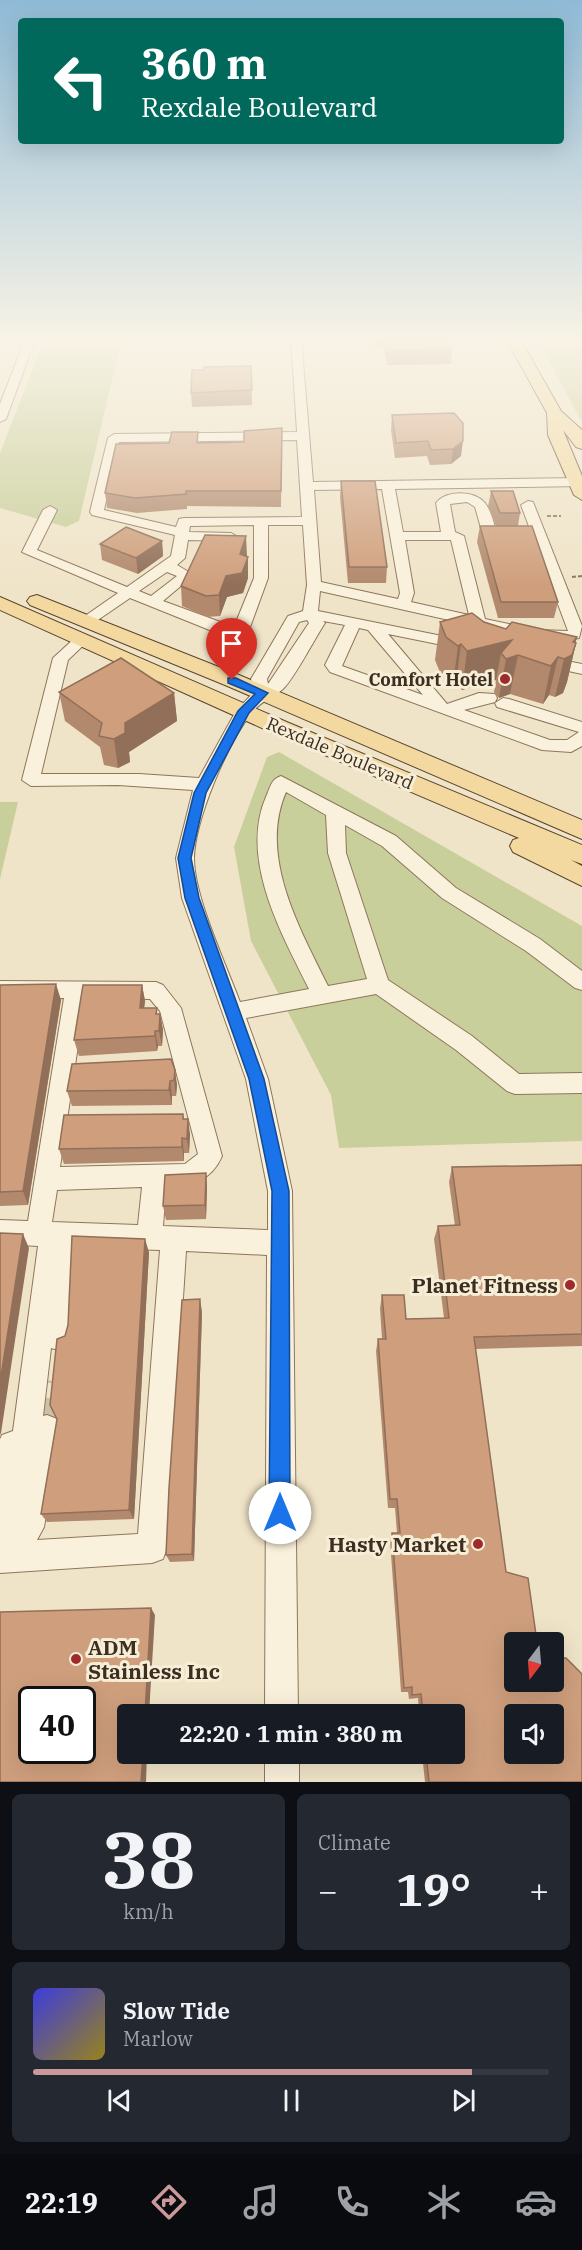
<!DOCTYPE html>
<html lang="en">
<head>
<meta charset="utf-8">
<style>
	:root { --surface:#171b24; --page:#242831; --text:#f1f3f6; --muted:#9ea1a6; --line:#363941; --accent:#cc999b }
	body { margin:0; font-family:"IBM Plex Serif",serif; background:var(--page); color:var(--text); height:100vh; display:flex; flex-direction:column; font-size:22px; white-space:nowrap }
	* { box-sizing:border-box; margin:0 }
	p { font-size:20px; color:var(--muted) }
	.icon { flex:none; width:33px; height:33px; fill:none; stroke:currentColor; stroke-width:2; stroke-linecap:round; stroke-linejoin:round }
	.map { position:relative; height:1782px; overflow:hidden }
	.details { display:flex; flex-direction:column; gap:12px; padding:12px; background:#0d0f14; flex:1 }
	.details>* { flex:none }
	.banner { position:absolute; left:18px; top:18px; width:546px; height:126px; border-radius:6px; box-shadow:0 6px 24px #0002; background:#00695c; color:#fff; overflow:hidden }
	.needle { width:39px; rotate:196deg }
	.buttons { position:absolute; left:504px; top:1632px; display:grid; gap:12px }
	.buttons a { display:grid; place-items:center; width:60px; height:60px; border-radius:6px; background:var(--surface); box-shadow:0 6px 24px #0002; font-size:30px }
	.speed { position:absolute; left:18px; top:1686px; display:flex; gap:12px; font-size:30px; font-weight:700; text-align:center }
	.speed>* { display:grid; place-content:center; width:78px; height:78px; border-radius:50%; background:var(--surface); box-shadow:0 6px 24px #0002; line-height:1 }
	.speed .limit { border:3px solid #111; border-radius:9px; background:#fff; color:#111 }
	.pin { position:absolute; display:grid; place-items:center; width:51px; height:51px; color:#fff; margin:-62px -26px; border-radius:50% 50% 50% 0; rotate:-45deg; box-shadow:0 0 6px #0007 }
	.pin .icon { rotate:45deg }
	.me { position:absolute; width:66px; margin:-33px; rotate:0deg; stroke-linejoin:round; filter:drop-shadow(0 0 4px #0008) }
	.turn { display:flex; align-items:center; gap:21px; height:126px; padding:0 24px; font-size:27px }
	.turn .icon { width:78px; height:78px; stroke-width:2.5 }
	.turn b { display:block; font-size:42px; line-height:51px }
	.big { font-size:45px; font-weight:700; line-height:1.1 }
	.details .tile { flex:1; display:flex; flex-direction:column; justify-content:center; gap:9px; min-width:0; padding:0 21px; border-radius:9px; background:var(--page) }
	.details .dial { align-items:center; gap:0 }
	.dial b { font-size:78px; line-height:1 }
	.song { display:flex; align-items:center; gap:18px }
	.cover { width:72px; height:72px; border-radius:9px; background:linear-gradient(135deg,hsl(240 70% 55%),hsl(50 70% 35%)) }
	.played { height:6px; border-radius:3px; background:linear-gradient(90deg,var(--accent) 85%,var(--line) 85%) }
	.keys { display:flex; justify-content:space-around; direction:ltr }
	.heat { display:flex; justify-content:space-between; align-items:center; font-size:33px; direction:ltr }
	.details .tiles { flex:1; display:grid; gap:12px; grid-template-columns:1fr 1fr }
	.tile:last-child { grid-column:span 2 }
	.trip { position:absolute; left:117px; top:1704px; width:348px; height:60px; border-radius:6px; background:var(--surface); box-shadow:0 6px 24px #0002; font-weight:700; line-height:60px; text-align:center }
	.menu { display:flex; height:96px; justify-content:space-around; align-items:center; background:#090b0e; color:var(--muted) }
	.menu .icon { width:42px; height:42px }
	.menu .on { color:var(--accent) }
	.menu b { font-size:27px; color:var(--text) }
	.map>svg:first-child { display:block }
	.green { fill:#c9cf9b }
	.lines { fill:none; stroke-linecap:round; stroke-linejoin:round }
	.minor-tunnel { stroke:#ccc0a6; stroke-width:31; stroke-dasharray:31 15; stroke-linecap:butt }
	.minor-casing { stroke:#8d765c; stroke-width:2 }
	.major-casing { stroke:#5b4430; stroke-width:2 }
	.path { stroke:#8d765c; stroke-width:2; stroke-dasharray:4 2; stroke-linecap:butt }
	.minor { fill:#faf1dc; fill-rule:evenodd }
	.major { fill:#f3d9a0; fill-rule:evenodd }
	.wall { fill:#b2896c }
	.shaded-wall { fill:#916f58 }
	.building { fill:#cf9f7d; stroke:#916f58; stroke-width:1.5; fill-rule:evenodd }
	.route { fill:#1a73e8; stroke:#114b97; stroke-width:1.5 }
	.poi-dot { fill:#9e2a2b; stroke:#f7eed8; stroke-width:2 }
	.labels { text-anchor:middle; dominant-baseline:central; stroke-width:6; stroke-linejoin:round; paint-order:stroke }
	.poi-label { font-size:18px; font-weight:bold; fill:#3d2e20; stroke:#f7eed8; text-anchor:end }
	.street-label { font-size:18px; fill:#3d2e20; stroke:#f7eed8 }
	.near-poi-label { font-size:21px; font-weight:bold; fill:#3d2e20; stroke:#f7eed8; text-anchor:end }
</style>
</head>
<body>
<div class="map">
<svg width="582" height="1782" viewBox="0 0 582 1782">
	<rect width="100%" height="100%" fill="#f0e4c8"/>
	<g class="green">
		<polygon points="45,337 122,337 79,521 66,527 0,508 0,453"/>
		<polygon points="536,337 582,337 582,422"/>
		<polygon points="279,752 582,926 582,1141 339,1148 331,1095 251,941 234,847 267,757"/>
		<polygon points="0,802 18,802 0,879"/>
	</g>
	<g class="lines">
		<polyline class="minor-tunnel" points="47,1429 53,1381"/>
		<g class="minor-casing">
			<g id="minor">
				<polygon points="26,337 36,337 6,419 0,422 0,404"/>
				<path d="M 291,337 L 301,337 L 313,482 L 582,478 L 582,486 L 395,489 L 403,532 L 441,532 L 436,503 C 446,490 474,490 485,503 C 492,512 494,524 497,535 L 490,539 L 483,535 L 475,507 L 467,502 L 450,504 L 455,532 L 464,536 L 485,619 L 538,630 L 568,631 L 521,505 L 528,501 L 533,502 L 582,626 L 579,638 L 561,642 L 538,640 L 320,591 L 318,611 L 467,641 L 470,644 L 467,647 L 462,649 L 388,634 L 447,704 L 479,693 L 495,694 L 497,698 L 495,702 L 464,710 L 550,740 L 567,740 L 579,732 L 497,707 L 495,703 L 503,698 L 509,699 L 582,722 L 582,746 L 571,752 L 542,750 L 330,672 L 325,665 L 345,625 L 323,621 L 325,623 C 315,638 294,679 283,689 C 273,698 261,700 251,714 C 227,744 195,820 194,858 C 194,897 226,964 240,1002 L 309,989 C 282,935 239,859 266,797 C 270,788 271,779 281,776 L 396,836 L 456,888 L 540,939 L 582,971 L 582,990 L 575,988 L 526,951 L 442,898 L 382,846 L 345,825 L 346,853 L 388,980 L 472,1036 L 519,1074 L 582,1073 L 582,1093 L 515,1094 L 507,1091 L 456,1050 L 376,994 L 246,1018 L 268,1079 L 292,1191 L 298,1714 L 265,1714 L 267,1255 L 186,1251 L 167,1548 L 163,1559 L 152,1563 L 0,1573 L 0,1439 L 2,1435 L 13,1431 L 38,1246 L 0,1244 L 0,1220 L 28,1221 L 64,998 L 0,999 L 0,981 L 156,982 L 163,985 L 181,1008 L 222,1156 C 211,1181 192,1186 166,1187 L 163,1226 L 268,1230 L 268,1191 L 246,1079 L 182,898 L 176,858 L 193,790 L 118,785 L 31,786 L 22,780 L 53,658 L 77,636 L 82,634 L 90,639 L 68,660 L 41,774 L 139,774 L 199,778 L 236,711 L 254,692 L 251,679 L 288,616 L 303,611 L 307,585 L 303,525 L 268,525 L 268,578 L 249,630 L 232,639 L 130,598 L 92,624 L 82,624 L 79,621 L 82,618 L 118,593 L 22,552 L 43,510 L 50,506 L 57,510 L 37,550 L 127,587 L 171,556 L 175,535 L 92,515 L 90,512 L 108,438 L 114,434 L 297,432 ZM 297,440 L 302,517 L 184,518 L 179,519 L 176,527 L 104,510 L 119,442 ZM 382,489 L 400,593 L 398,599 L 321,582 L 314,490 ZM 254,525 L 254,578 L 234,627 L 163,601 L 194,575 L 177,565 L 185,558 L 188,540 L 231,541 L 238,537 L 231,533 L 189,532 L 190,526 ZM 405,540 L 451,540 L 469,615 L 411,602 L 414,593 ZM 167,572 L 177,576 L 151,596 L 139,591 ZM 307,620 L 309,623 L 268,684 L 267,679 L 299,622 ZM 359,628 L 368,630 L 423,695 L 342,666 ZM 286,792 L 326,815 L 328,853 L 367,979 L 328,986 C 300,929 258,856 286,792 ZM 85,998 L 150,999 L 160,1011 L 198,1154 L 185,1164 L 60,1167 ZM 142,1187 L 138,1225 L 52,1222 L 57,1190 ZM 73,1247 L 160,1250 L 138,1534 L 37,1540 L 44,1527 L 61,1429 L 57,1419 L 47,1415 L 43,1416 L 51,1348 L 58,1350 L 68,1347 L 71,1337 L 76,1253 Z"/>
				<polygon points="547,657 582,664 582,674 541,665 539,662"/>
				<rect x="265" y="1754" width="34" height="28"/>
			</g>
		</g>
		<g class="major-casing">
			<g id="major">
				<polygon points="505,337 519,337 561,411 582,430 582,449 576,447 563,430 582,476 582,500 574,495 548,435 547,413"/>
				<polygon points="37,595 239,675 582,820 582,839 225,685 30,605 27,601 30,597"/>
				<polygon points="0,597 289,723 582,845 582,864 571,860 582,866 582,886 513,852 510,846 513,840 519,838 273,733 0,610"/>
			</g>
		</g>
		<g class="path">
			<polyline points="547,516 561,516"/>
			<polyline points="572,577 582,576"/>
		</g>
		<use href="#minor" class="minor"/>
		<use href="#major" class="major"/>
	</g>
	<g class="wall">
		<polygon points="371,337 447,337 452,350 451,364 388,365 383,347 375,347"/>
		<polygon points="251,366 252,405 192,407 191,393 204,370"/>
		<polygon points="454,413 461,456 451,464 430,465 427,456 395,458 391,430 392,415"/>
		<polygon points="282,428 281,507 187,506 187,509 137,513 107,508 105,493 199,443 244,442"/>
		<polygon points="341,481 387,567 386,583 348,583 340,497"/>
		<polygon points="491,491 520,513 518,526 558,602 554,618 498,618 477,542 480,526 496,526 488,507"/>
		<polygon points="162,541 163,556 138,574 102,560 100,544"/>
		<polygon points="247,557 248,557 248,578 243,593 227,597 220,616 207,617 182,606 181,586"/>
		<polygon points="440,622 484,622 506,629 576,643 567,682 563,693 555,697 549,695 543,704 510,694 499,698 494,692 496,680 462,690 456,683 453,684 441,675 435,660"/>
		<polygon points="59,692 174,693 177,721 129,752 130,762 118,768 104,765 100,747 65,721"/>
		<polygon points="0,985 61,1000 28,1205 0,1206"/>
		<polygon points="142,985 145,1001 144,1008 158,1014 160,1014 163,1030 162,1046 158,1046 157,1051 79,1056 74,1040"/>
		<polygon points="171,1059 177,1085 176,1096 172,1096 172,1105 72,1106 67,1091"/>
		<polygon points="183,1114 184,1119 190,1134 189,1153 184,1153 184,1161 64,1164 59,1149"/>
		<polygon points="582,1165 582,1346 475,1349 514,1642 582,1782 425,1782 422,1754 454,1754 454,1714 419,1714 418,1698 409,1699 408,1692 401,1692 390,1541 392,1533 397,1533 395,1508 388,1508 376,1351 378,1339 382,1339 380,1308 382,1295 406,1319 444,1318 434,1239 438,1226 455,1226 449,1182 452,1167"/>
		<polygon points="206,1173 207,1187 206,1219 166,1220 163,1206"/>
		<polygon points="149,1252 134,1519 47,1522 41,1514 57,1419 65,1336"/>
		<polygon points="202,1312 194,1561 170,1562 166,1555"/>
	</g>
	<g class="shaded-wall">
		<polygon points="463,441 461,456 451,464 453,449"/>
		<polygon points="246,536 247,556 241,573 248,557 248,578 243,593 227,597 220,616 219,595 226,576 240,554"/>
		<polygon points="162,541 163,556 138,574 136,558"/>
		<polygon points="577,637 573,652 576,643 567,682 563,693 555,697 564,659 573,642"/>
		<polygon points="512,640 518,655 510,694 499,698 506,659 501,653 496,680 462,690 467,651"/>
		<polygon points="461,644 456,683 453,684 458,646"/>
		<polygon points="558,657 549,695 543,704 551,666"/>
		<polygon points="174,693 177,721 129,752 130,762 118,768 114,739 125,723"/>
		<polygon points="56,984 61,1000 28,1205 23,1191"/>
		<polygon points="142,985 145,1001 142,1024 140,1008"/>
		<polygon points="160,1014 163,1030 162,1046 159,1031"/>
		<polygon points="155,1031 158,1046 157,1051 155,1036"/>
		<polygon points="175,1070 177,1085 176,1096 174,1080"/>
		<polygon points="170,1081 172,1096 172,1105 169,1090"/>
		<polygon points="188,1119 190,1134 189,1153 187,1139"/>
		<polygon points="182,1138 184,1153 184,1161 182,1147"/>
		<polygon points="206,1173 207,1187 206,1219 205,1205"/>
		<polygon points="23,1234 29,1248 1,1433 0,1435 0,1383"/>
		<polygon points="145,1239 149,1252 134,1519 129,1510"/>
		<polygon points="200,1299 202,1312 194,1561 192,1554"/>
		<polygon points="151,1608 155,1615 149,1714 145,1714"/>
		<polygon points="143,1754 147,1754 146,1782 141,1782"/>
	</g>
	<g class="building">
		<polygon points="385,337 447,337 452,350 389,351"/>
		<polygon points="251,366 252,390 191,393 192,370 204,370 204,367"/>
		<polygon points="454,413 463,423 463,441 453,449 431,450 428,441 396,443 392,415"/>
		<polygon points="282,428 281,491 186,491 186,494 135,498 105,493 116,444 169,443 172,432 198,432 197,443 244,442 244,431"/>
		<polygon points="341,481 375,481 387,567 349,567"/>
		<polygon points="491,491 513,491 520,513 500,513"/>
		<polygon points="480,526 532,526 558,602 501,602"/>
		<polygon points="126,527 162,541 136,558 100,544"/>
		<polygon points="205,535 246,536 240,554 248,557 242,573 226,576 219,595 206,596 181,586"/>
		<polygon points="472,613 484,622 506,629 512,622 577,637 573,642 576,643 572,655 564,659 558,657 551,666 518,655 506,659 501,653 512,640 467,651 461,644 458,646 446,637 440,622"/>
		<polygon points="121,658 174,693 125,723 125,733 114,739 99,736 102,723 59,692"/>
		<polygon points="56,984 23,1191 0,1192 0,985"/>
		<polygon points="83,985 142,985 140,1008 157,1008 156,1014 160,1014 159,1031 155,1031 155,1036 74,1040"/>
		<polygon points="171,1059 175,1070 174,1080 170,1081 169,1090 67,1091 72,1064"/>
		<polygon points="183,1114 183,1119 188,1119 187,1139 182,1138 182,1147 59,1149 64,1115"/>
		<path d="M 582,1165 L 582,1334 L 474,1337 L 506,1572 L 528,1578 L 537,1642 L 514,1642 L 514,1682 L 554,1682 L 554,1658 L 566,1658 L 582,1674 L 582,1782 L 429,1782 L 426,1754 L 454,1754 L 454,1714 L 423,1714 L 421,1694 L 412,1695 L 412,1687 L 404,1688 L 392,1533 L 400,1533 L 397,1499 L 390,1499 L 378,1339 L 386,1339 L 382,1295 L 404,1295 L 406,1319 L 449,1318 L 438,1226 L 460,1225 L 452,1167 ZM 514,1714 L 554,1714 L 554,1754 L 514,1754 Z"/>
		<polygon points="206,1173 205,1205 163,1206 165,1175"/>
		<polygon points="0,1233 23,1234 0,1383"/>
		<polygon points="72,1236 145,1239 129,1510 41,1514 57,1419 50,1405 57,1339 65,1336 68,1325"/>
		<polygon points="200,1299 192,1554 166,1555 169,1488 182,1300"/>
		<path d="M 151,1608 L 145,1714 L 128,1714 L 128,1754 L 143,1754 L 141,1782 L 0,1782 L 0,1612 ZM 32,1700 L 82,1700 L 82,1750 L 32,1750 Z"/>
	</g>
	<linearGradient id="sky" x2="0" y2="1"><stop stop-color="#8fbad6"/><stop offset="0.58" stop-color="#f8f3e6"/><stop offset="1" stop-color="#f8f3e6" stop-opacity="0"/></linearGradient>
	<rect width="582" height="586" fill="url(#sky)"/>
	<polygon class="route" points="228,678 236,678 268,693 249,713 206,793 191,858 199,898 264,1079 289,1191 290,1513 287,1520 280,1523 272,1520 269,1513 272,1191 249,1079 185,898 178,858 194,793 238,711 255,694 228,683"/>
	<g class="poi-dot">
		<circle cx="505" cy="679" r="6"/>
		<circle cx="570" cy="1285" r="6"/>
		<circle cx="478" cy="1544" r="6"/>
		<circle cx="76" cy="1659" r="6"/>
	</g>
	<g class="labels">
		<g class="poi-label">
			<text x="493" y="679">Comfort Hotel</text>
		</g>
		<g class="street-label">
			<text transform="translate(340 753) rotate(23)">Rexdale Boulevard</text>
		</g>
		<g class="near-poi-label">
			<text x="558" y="1285">Planet Fitness</text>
			<text x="466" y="1544">Hasty Market</text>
			<text x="88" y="1647" text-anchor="start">ADM<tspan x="88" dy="24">Stainless Inc</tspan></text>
		</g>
	</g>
</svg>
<div class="buttons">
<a><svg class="needle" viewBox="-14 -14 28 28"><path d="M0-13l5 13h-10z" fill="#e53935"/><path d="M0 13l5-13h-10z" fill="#9ea1a6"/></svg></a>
<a><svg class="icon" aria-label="sound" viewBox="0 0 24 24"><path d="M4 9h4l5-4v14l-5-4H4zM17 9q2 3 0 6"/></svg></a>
</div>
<div class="speed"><div class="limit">40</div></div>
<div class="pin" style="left:232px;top:680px;background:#d93025"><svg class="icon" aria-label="arrive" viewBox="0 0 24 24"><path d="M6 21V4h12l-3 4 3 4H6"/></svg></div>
<svg class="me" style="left:280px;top:1513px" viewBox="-20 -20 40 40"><circle r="19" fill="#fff"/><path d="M0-13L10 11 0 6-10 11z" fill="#1a73e8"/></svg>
<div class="trip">22:20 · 1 min · 380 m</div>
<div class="banner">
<div class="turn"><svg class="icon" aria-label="left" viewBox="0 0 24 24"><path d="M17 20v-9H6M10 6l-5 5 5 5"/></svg><div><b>360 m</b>Rexdale Boulevard</div></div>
</div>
</div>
<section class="details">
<div class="tiles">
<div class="tile dial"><b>38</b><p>km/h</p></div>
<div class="tile"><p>Climate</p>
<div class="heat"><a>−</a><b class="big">19°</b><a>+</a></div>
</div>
<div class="tile">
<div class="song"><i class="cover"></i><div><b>Slow Tide</b><p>Marlow</p></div></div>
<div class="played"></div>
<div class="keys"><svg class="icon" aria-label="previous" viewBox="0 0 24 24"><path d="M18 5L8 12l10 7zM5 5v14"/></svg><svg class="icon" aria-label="pause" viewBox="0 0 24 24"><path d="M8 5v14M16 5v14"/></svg><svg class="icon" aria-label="next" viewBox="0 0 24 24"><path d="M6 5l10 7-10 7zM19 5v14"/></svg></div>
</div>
</div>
</section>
<nav class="menu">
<b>22:19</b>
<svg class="icon on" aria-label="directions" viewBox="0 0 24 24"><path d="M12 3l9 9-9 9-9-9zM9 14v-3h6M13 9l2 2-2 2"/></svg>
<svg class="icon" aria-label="music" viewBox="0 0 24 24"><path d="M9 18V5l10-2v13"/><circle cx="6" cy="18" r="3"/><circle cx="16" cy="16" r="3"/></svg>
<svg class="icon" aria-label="phone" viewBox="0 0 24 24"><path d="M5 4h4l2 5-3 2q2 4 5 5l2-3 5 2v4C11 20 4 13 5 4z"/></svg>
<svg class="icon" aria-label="climate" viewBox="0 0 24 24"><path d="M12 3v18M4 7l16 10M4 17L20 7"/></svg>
<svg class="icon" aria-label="car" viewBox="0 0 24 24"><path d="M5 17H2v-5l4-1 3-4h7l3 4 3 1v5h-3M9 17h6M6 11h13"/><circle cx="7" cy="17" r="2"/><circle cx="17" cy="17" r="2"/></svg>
</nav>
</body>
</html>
